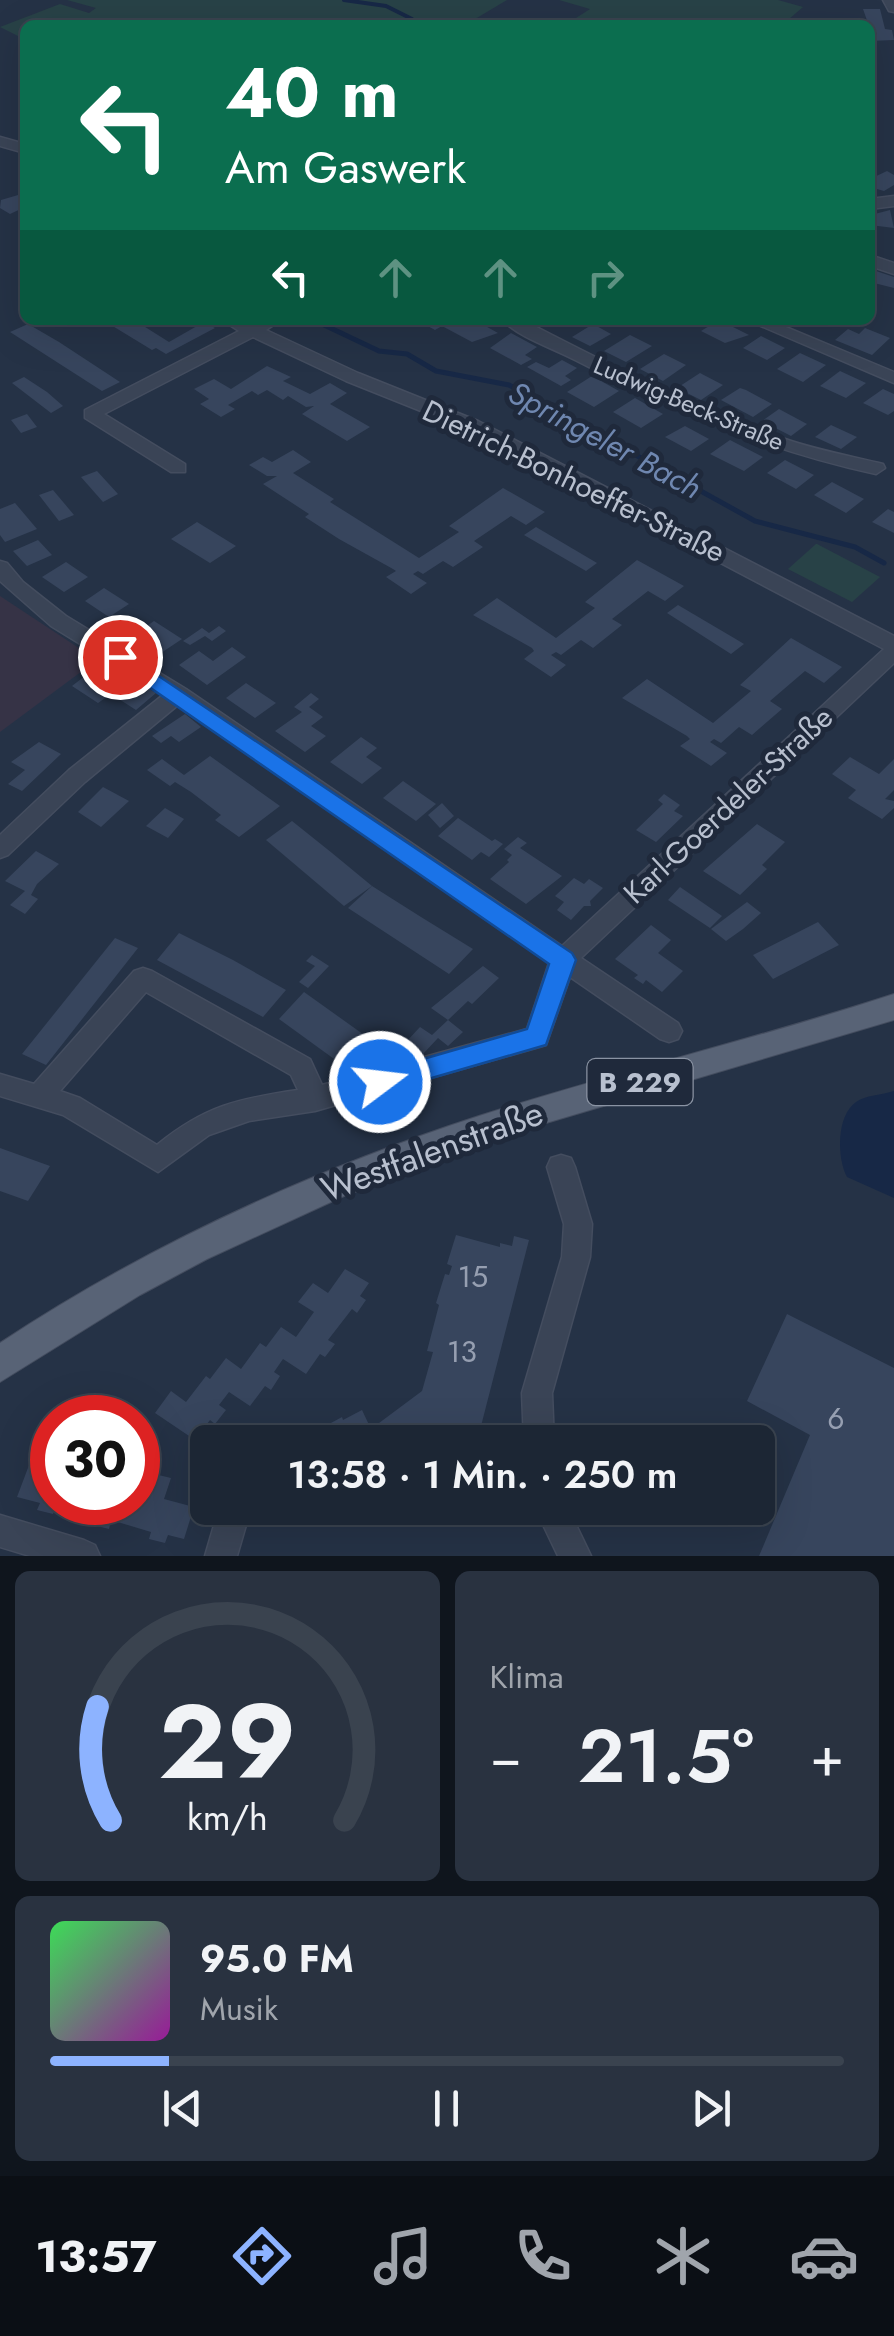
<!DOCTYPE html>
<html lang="de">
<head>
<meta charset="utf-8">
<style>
	:root { --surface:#1c2634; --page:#293240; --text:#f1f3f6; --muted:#a0a5ac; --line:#3a434f; --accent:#8db3ff }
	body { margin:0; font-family:Jost,sans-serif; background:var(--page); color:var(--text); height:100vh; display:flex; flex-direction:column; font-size:38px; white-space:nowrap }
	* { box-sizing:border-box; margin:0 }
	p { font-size:32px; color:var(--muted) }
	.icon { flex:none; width:55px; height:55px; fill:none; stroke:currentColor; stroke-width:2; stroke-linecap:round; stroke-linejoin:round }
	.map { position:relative; height:1556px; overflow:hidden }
	.drawer { display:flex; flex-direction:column; gap:15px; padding:15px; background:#0f151d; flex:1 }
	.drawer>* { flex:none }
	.guide { position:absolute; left:20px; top:20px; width:855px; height:305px; border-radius:15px; box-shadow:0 10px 40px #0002,0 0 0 2px var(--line); background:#0b6e4f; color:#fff; overflow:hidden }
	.speed { position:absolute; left:30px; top:1395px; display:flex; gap:20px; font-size:50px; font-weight:700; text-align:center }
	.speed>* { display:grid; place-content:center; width:130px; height:130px; border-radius:50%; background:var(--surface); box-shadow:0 10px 40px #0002,0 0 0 2px var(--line); line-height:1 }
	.speed .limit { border:15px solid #d22; background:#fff; color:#111 }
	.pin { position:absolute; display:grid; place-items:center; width:85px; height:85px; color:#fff; margin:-42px; border:5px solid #fff; border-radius:50%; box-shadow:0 2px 10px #0007 }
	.me { position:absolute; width:110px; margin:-55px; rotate:75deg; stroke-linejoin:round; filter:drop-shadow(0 0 8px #0008) }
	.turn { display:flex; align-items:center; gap:35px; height:210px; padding:0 40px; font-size:45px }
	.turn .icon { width:130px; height:130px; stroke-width:2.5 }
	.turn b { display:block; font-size:70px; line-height:85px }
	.lanes { display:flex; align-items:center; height:95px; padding:0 40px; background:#0003; justify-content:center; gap:50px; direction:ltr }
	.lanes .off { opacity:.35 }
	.big { font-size:75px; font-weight:600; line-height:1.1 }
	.drawer .card { flex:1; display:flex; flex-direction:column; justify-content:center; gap:15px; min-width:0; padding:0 35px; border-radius:15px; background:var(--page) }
	.drawer .dial { align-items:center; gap:0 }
	.dial svg { height:260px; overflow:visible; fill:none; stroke:var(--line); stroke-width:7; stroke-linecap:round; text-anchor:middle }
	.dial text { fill:var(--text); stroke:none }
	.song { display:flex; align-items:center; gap:30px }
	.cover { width:120px; height:120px; border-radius:15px; background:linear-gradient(135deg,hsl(130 70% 55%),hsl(300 70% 35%)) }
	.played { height:10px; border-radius:5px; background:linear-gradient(90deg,var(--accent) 15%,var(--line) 15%) }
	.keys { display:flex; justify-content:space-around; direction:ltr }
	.heat { display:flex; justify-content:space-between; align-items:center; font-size:55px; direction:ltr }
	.drawer .tiles { flex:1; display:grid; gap:15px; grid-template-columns:1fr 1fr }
	.card:last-child { grid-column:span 2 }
	.trip { position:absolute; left:190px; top:1425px; width:585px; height:100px; border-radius:15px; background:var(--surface); box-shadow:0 10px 40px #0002,0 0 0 2px var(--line); font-weight:600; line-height:100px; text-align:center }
	.dock { display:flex; height:160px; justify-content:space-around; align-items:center; background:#0b0f15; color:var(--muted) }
	.dock .icon { width:70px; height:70px }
	.dock .active { color:var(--accent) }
	.dock b { font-size:45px; color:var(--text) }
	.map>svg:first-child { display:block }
	.medical { fill:#363346 }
	.green { fill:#284247 }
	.water { fill:#172846 }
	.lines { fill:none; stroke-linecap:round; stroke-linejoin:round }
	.stream-far1 { stroke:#172846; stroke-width:4 }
	.stream { stroke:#172846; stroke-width:5 }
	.building { fill:#37455d }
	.minor-casing { stroke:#444d5f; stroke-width:3 }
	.major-casing { stroke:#444d5f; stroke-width:2 }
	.minor { fill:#3a4456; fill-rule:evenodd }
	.major { fill:#586376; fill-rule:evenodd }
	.route { fill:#1a73e8; stroke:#114b97; stroke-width:2.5 }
	.labels { text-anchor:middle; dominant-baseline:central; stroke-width:10; stroke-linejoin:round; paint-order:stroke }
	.far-street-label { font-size:25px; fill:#b8c0cf; stroke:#1f293b }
	.shield { fill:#1f293b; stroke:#8a93a3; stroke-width:2.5 }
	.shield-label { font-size:28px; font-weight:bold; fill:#b8c0cf }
	.street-label { font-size:30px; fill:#b8c0cf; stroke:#1f293b }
	.near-number-label { font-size:30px; fill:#969fb1 }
	.water-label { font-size:32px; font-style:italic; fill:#6f87b0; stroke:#1f293b }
	.near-street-label { font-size:35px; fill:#b8c0cf; stroke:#1f293b }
</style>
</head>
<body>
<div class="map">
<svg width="894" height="1556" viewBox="0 0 894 1556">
	<rect width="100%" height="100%" fill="#253246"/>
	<polygon class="medical" points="0,596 97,660 0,732"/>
	<g class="green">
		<polygon points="67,0 507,0 465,25 25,25 22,38 0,27 60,4 89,13 96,8"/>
		<polygon points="559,0 778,0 803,7 782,25 592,25 576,18 590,9"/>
		<polygon points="816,544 817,544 880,577 852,602 788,569"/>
	</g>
	<path class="water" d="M 894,1091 L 894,1198 L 847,1177 C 837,1158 836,1116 856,1102 C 865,1095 882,1095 894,1091 Z"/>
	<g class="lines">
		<polyline class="stream-far1" points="344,0 386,6 412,19"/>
		<polyline class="stream" points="322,324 379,351 407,354 436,371 509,385 755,521 855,547 884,563"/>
	</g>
	<g class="building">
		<polygon points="863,9 880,9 885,29 892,30 894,40 870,41 870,34 877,35 875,29 870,29"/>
		<polygon points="887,171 894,175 894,185 884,191 870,187 870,179"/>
		<polygon points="25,193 22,202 25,207 10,214 0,208 1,200"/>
		<polygon points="890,210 894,228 870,225 870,219 875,218 871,215"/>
		<polygon points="870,269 894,277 894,288 870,282"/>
		<polygon points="111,320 134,320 169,342 204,322 215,328 166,354 156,348 152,350 111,325 115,322"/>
		<polygon points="417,320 461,320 473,327 480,323 498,333 472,342 442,326 435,330"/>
		<polygon points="719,320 749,335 725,343 701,331"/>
		<polygon points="28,324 59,342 120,382 102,391 10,332"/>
		<polygon points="593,324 611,334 590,346 572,337"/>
		<polygon points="865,328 890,338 872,355 835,340 848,329 859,334"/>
		<polygon points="511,333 537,347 525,355 532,359 521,365 490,348"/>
		<polygon points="630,335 652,346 626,362 604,351"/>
		<polygon points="761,336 785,348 767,360 743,348"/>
		<polygon points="800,353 826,365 803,382 777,369"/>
		<polygon points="664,354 686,365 663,381 640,369"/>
		<polygon points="562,360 577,368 565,376 571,380 561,386 527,367 536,362 549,368"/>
		<polygon points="267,366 291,377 283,381 310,394 330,383 347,393 330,404 370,427 347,441 302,414 314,406 306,407 288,396 283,400 267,390 258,395 252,391 228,405 235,409 221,417 200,404 209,399 194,389 214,379 231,389"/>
		<polygon points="840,371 866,383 846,398 820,386"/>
		<polygon points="700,373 723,385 701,400 677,388"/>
		<polygon points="592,376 619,391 594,407 567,392"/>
		<polygon points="24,377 47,392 63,406 51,413 12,383"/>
		<polygon points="740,388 746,390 772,404 753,417 721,400"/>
		<polygon points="883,389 894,394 894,411 888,415 863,403"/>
		<polygon points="635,398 663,414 641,428 613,412"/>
		<polygon points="779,409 807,424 791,436 762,421"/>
		<polygon points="27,414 37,427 21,433 11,420"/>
		<polygon points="831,425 857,437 841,449 815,437"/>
		<polygon points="685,426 709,439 691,451 665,437"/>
		<polygon points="730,440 763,457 744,471 710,454"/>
		<polygon points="293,450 311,462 293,473 334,499 330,502 419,558 459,532 449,526 503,488 545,512 526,525 511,516 474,541 483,547 453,567 443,561 423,574 418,571 413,574 427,583 411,594 386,577 396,571 393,569 339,539 305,517 309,514 263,484 277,476 267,476 249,465 263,457 272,462"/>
		<polygon points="785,460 814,475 796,489 767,473"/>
		<polygon points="97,471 118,494 103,502 81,477"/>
		<polygon points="832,482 864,499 846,513 814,495"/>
		<polygon points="53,490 74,515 59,521 39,495"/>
		<polygon points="15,503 37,529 5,542 0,535 0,509"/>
		<polygon points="888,509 894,512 894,533 872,522"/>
		<polygon points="197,522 236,546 210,563 171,539"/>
		<polygon points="536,527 597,563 586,571 524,535"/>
		<polygon points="38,540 52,555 27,566 13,551"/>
		<polygon points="637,560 684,586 665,601 648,591 612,619 622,625 593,648 581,640 561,655 556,652 551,655 566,665 551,677 524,659 534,651 532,648 473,615 497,598 556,638 595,608 585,602"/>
		<polygon points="66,562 88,577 64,592 42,577"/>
		<polygon points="104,588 129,604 109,617 85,601"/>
		<polygon points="678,605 734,638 744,644 731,654 667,613"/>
		<polygon points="154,621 182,639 161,653 134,635"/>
		<polygon points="219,626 226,631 212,641 205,636 190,645 183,641 202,628 209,633"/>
		<polygon points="791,638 842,667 824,683 805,671 770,701 782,709 752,735 739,727 721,743 714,739 710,742 727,753 711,766 680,746 690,739 687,736 622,698 647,679 713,723 751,691 740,685"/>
		<polygon points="232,647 246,657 207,685 179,665 199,651 213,661"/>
		<polygon points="90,672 112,687 115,684 127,691 138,682 156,693 136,710 111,694 98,703 72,686"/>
		<polygon points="246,683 276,703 255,718 226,698"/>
		<polygon points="311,693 319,699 309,707 323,717 311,726 326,736 305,752 275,731 302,712 294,707"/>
		<polygon points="185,714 201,727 179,742 171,736 161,743 152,736"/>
		<polygon points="361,737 377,748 366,757 382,768 362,784 330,762"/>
		<polygon points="39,742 61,754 22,791 8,784 25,770 11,762"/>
		<polygon points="210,756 280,806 239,837 215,820 221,815 191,792 175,782 170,786 147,770 162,759 184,775"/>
		<polygon points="850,757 879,774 894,759 894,790 885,799 894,801 894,808 882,819 848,798 856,790 832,774"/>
		<polygon points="403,781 436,804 416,821 383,798"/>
		<polygon points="103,787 129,801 101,827 78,812"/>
		<polygon points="664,794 680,805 674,811 683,816 656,842 636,830 663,804 658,800"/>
		<polygon points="442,803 454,816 440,828 428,815"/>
		<polygon points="165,808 184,819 168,838 146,826"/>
		<polygon points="458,818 492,841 495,839 503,844 489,857 481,852 472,860 438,836"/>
		<polygon points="292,821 332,853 372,886 344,906 266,840"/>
		<polygon points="757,824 785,842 762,865 767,869 740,895 703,871"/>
		<polygon points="518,837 527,843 520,848 562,876 526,904 490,879 509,862 507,860 512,855 504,849"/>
		<polygon points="36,851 59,864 37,884 31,895 38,899 25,914 10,905 25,891 5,881"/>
		<polygon points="574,878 584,884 589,879 603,888 590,901 591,906 584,906 571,920 557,910 564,902 555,896"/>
		<polygon points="372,886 421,917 473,949 449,974 348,908"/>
		<polygon points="680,887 722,916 710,928 668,900"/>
		<polygon points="747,902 761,913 743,929 726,941 711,929"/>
		<polygon points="818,922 839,945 773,979 753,955"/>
		<polygon points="651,925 671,940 658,953 683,971 662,992 646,980 643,984 634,978 638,975 615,959"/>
		<polygon points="179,933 233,960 286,990 263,1017 157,960"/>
		<polygon points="115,938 138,948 46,1065 22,1054"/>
		<polygon points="312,955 329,966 308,988 299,982 315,966 306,961"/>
		<polygon points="483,966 499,978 472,1004 468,1001 448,1020 431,1008"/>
		<polygon points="304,992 367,1037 341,1064 279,1019"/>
		<polygon points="448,1020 463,1032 448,1046 438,1038 423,1054 412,1046 397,1061 389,1055 374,1070 356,1058 371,1043 380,1049 394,1034 406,1042 420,1027 432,1035"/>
		<polygon points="0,1148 50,1166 28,1201 0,1191"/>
		<polygon points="456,1235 500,1247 500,1243 512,1246 514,1236 529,1240 481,1426 466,1423 443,1435 441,1431 435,1435 439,1442 296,1442 342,1417 343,1420 362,1410 371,1429 422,1391 433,1352 427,1351 439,1305 436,1303 445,1274 449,1275 452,1266 447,1264"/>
		<polygon points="345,1269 369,1283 360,1296 366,1300 357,1313 352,1309 328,1340 335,1344 325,1357 320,1354 306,1374 283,1359 274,1372 280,1376 271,1390 265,1386 250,1406 229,1392 219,1405 226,1410 215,1424 210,1420 195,1440 155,1413 171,1391 186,1402 206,1376 210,1379 226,1358 241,1369 260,1343 266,1347 281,1327 296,1337 314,1312 298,1302 313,1283 328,1293"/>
		<polygon points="787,1314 894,1368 894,1556 759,1556 810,1435 747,1401"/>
		<polygon points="37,1444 52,1448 52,1502 138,1502 146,1472 171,1478 164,1499 194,1507 184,1539 168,1535 165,1543 149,1539 151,1532 111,1520 109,1529 93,1525 95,1517 56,1505 53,1514 37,1510 40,1503 17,1497"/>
	</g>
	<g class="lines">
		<g class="minor-casing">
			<g id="minor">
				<polygon points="883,0 894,0 894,12 889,11"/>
				<polygon points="0,137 25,144 25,153 0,146"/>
				<polygon points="894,196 894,206 870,209 870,199"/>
				<polygon points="870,255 894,263 894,274 870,266"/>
				<path d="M 222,320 L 244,320 L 252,324 L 260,320 L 281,320 L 266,330 L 358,373 L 478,421 L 894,636 L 894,663 L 581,958 L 678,1023 L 682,1031 L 678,1039 L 669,1042 L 660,1039 L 570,977 L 546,1045 L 315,1111 L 249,1121 L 209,1135 L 158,1172 L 63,1115 L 0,1096 L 0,1074 L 34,1084 L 134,971 L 143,968 L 152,971 L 310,1059 L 322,1085 L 527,1029 L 549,963 L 178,705 L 85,782 L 8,855 L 0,858 L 0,835 L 69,770 L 163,695 L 51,626 L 0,581 L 0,561 L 7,563 L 23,582 L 66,616 L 186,689 L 562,946 L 884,649 L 466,429 L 346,381 L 253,337 L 104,414 L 185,464 L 185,472 L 171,472 L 85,418 L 85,410 L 239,331 ZM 146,992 L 291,1075 L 298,1090 C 237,1099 205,1106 157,1145 L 80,1098 L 60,1091 Z"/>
				<path d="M 502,320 L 523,320 C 608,364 694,408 785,439 C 817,450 850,456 883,464 L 885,468 L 876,474 C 769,451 672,410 575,360 C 552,348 520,338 502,320 Z"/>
				<polygon points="747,320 769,320 894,372 894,383"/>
				<polygon points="561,1155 571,1158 575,1167 592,1224 590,1257 552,1393 554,1442 524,1442 522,1393 562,1257 564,1224 547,1167 551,1158"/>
				<polygon points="219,1508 251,1508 237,1556 205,1556"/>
				<polygon points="535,1508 568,1508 591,1556 558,1556"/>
				<polygon points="0,1515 84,1540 95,1545 100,1556 30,1556 0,1547"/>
			</g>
		</g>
		<g class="major-casing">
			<path id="major" d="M 894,994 L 894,1020 L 546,1123 L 344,1196 L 207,1259 L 140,1295 L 0,1382 L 0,1343 C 148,1245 310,1171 479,1116 C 616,1072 757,1039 894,994 Z"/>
		</g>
		<use href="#minor" class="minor"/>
		<use href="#major" class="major"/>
	</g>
	<polygon class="route" points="120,650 572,953 576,960 546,1045 380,1093 371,1090 367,1082 371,1074 527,1029 549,964 113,662 109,657"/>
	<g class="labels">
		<g class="far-street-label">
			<text transform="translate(689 403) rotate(23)">Ludwig-Beck-Straße</text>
		</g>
		<rect class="shield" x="587.5" y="1059" width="105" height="46" rx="8"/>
		<g class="shield-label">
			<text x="640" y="1082">B 229</text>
		</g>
		<g class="street-label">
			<text transform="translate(574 481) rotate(26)">Dietrich-Bonhoeffer-Straße</text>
			<text transform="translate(728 805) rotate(-43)">Karl-Goerdeler-Straße</text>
		</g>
		<g class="near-number-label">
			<text x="473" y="1276">15</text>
			<text x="462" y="1351">13</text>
			<text x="836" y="1418">6</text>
		</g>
		<g class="water-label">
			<text transform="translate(605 440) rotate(28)">Springeler Bach</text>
		</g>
		<g class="near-street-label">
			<text transform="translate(432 1151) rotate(-20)">Westfalenstraße</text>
		</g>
	</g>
</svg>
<div class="speed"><div class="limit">30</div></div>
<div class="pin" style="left:120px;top:657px;background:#d93025"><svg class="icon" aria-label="arrive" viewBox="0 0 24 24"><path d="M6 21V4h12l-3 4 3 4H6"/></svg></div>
<svg class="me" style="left:380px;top:1082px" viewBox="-20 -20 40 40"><circle r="17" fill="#1a73e8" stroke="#fff" stroke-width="3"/><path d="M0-11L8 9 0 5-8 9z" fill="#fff"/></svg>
<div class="trip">13:58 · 1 Min. · 250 m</div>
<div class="guide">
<div class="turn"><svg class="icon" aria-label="left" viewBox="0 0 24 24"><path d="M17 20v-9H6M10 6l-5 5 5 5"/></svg><div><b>40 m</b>Am Gaswerk</div></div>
<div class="lanes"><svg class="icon" aria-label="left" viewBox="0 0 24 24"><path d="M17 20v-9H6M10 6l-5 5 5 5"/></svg><svg class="icon off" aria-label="ahead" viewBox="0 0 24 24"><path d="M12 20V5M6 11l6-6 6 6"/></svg><svg class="icon off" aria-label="ahead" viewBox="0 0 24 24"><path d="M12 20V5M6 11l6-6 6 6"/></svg><svg class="icon off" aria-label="right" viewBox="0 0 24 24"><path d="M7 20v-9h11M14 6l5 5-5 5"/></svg></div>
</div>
</div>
<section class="drawer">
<div class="tiles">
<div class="card dial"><svg viewBox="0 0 100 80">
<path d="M14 69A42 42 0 1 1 86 69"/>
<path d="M14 69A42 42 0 0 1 10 34" stroke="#8db3ff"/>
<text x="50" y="56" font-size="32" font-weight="700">29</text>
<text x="50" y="72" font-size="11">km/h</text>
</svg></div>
<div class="card"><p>Klima</p>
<div class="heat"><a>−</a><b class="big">21.5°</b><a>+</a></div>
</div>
<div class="card">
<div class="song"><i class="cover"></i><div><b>95.0 FM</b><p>Musik</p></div></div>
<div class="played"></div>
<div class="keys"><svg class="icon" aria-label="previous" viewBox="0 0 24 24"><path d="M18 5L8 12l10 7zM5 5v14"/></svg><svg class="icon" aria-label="pause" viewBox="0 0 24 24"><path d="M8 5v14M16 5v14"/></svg><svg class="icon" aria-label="next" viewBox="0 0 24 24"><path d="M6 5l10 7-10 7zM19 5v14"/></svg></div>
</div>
</div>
</section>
<nav class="dock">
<b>13:57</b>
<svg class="icon active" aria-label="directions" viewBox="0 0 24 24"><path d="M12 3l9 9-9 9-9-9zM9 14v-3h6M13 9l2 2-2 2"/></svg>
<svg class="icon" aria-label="music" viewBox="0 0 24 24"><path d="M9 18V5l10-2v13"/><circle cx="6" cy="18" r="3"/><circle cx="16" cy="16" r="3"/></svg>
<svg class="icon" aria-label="phone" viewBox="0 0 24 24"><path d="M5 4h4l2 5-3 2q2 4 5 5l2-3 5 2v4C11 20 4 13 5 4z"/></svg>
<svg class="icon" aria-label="climate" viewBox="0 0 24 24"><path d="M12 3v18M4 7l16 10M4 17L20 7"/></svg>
<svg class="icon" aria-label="car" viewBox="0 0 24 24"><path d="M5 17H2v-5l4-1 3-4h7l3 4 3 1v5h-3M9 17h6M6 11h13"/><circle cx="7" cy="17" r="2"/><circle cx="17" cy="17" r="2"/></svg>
</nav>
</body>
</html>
